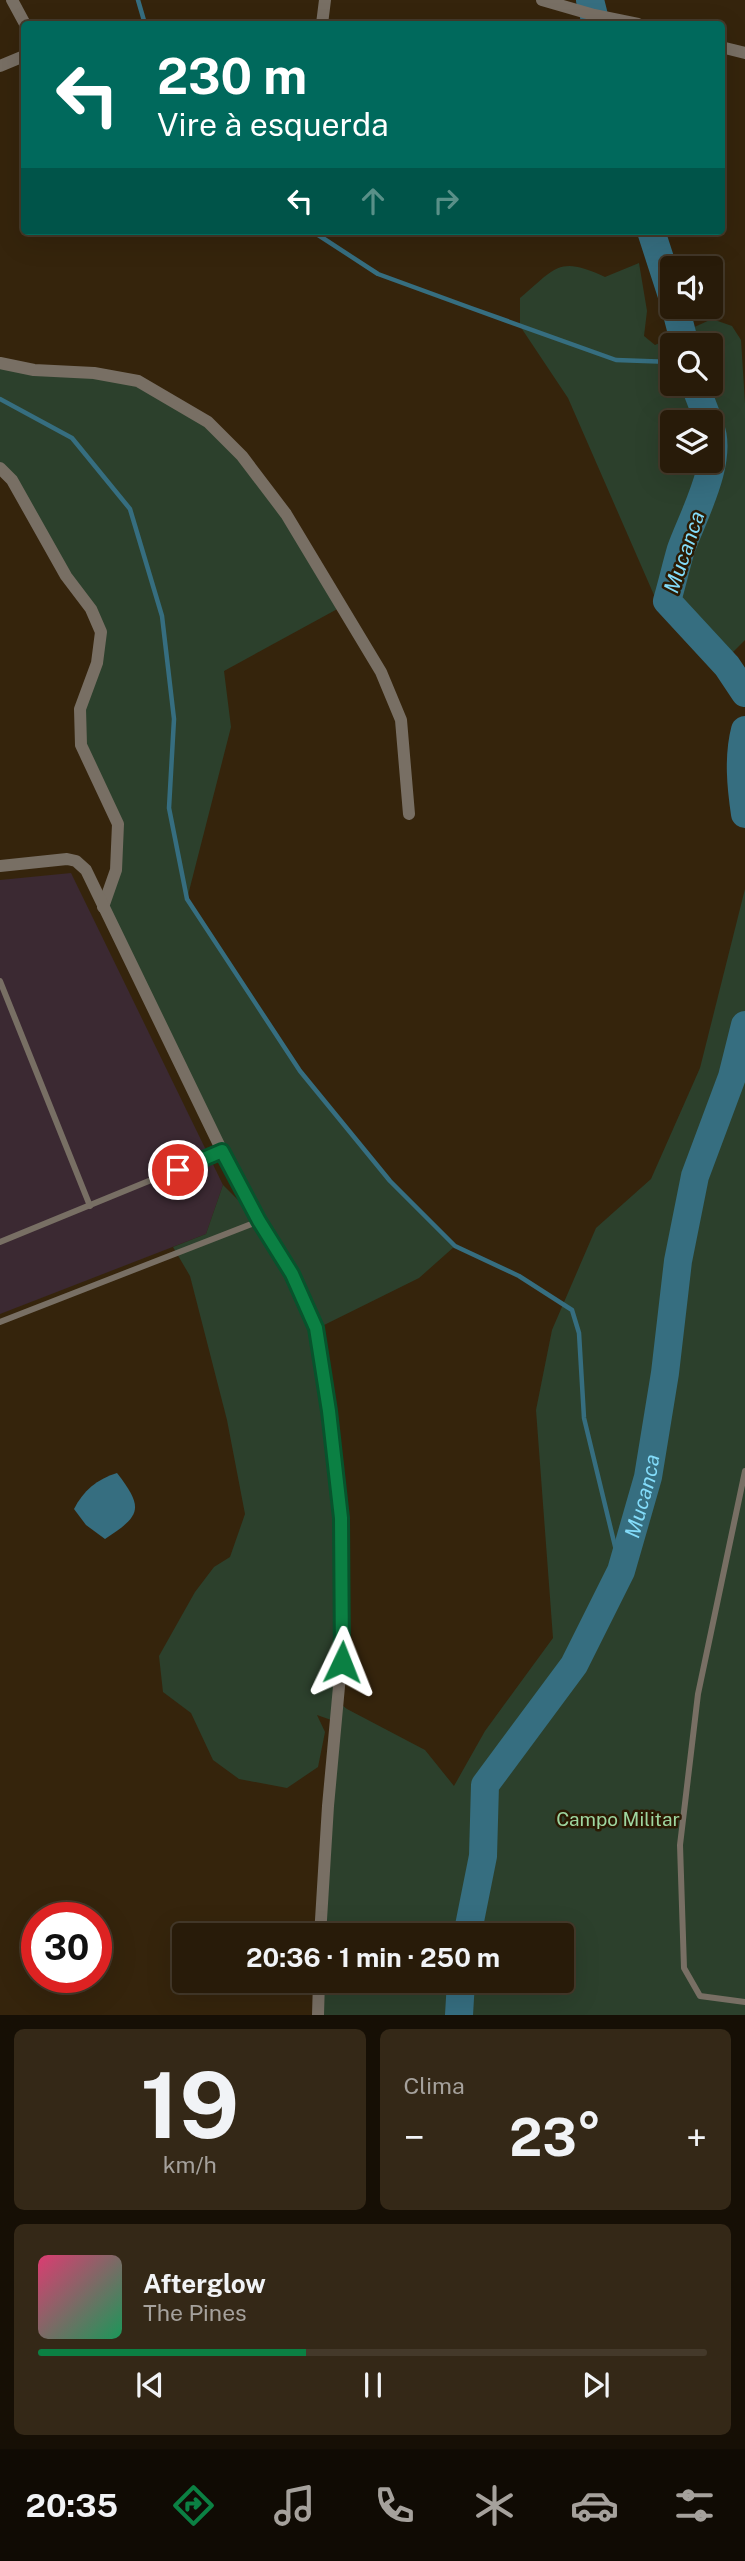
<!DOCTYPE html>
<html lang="pt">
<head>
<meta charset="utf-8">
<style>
	:root { --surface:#281b09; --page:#342817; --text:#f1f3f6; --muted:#a5a19c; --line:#44392a; --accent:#0b8043 }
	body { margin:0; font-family:"Public Sans",sans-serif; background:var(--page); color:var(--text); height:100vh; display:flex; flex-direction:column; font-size:26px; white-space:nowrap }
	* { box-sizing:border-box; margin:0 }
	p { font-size:23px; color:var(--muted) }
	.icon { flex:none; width:38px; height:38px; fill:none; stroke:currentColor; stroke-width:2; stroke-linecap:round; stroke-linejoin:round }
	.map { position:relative; height:2015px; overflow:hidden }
	.panel { display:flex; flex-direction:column; gap:14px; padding:14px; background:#160f05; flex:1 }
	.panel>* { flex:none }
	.hud { position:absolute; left:21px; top:21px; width:704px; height:214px; border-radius:7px; box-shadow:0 7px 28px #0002,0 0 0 2px var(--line); background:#00695c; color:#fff; overflow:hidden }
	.buttons { position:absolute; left:660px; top:256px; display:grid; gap:14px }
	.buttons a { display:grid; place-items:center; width:63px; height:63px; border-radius:7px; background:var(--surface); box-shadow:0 7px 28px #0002,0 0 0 2px var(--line); font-size:35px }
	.speed { position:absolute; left:21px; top:1902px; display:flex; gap:14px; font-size:35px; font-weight:700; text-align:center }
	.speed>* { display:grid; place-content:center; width:91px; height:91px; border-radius:50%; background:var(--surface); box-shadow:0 7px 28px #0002,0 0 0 2px var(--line); line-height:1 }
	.speed .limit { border:10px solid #d22; background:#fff; color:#111 }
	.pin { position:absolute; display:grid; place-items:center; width:60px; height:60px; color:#fff; margin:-30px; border:4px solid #fff; border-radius:50%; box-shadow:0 2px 7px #0007 }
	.me { position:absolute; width:77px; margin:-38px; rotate:2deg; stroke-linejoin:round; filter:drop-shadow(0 0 5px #0008) }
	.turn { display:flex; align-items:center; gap:24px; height:147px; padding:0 21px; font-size:32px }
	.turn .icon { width:91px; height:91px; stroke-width:2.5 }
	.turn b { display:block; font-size:49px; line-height:60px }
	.lanes { display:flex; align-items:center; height:66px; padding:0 21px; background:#0003; justify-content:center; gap:35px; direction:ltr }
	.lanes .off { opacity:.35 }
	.big { font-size:52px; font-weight:700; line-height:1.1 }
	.panel .tile { flex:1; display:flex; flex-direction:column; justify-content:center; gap:10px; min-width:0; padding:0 24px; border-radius:10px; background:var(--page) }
	.panel .dial { align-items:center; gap:0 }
	.dial b { font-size:91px; line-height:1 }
	.song { display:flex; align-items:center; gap:21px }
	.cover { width:84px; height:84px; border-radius:10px; background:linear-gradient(135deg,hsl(340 70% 55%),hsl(150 70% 35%)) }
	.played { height:7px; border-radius:4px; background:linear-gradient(90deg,var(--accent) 40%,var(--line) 40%) }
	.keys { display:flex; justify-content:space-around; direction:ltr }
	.heat { display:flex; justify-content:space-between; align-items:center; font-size:38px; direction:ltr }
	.panel .tiles { flex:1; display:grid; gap:14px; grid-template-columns:1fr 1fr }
	.tile:last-child { grid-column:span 2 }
	.trip { position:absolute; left:172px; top:1923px; width:402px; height:70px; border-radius:7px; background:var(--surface); box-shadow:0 7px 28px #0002,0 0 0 2px var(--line); font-weight:700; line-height:70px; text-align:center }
	.dock { display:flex; height:112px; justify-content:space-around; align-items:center; background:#100b04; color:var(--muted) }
	.dock .icon { width:49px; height:49px }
	.dock .current { color:var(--accent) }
	.dock b { font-size:32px; color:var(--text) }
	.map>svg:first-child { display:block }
	.industrial { fill:#3b2932 }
	.green { fill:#2c402c; fill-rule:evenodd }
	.water { fill:#366e80 }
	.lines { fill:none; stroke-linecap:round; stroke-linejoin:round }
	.stream { stroke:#366e80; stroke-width:4.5 }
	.river { stroke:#366e80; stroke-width:28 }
	.lane { stroke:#786f64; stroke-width:6 }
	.street { stroke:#786f64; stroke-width:12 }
	.route-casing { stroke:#07532c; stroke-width:18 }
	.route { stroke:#0b8043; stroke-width:12 }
	.labels { text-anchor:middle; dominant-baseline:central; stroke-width:5; stroke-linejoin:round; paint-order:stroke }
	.park-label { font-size:19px; fill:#9ed6a0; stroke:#2b1a03 }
	.water-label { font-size:21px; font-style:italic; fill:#83dcfa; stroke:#2b1a03 }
</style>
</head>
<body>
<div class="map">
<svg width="745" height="2015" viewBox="0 0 745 2015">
	<rect width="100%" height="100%" fill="#35240c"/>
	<polygon class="industrial" points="71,873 223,1185 206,1234 0,1314 0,880"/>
	<g class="green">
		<path d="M 639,263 L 647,311 L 644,336 L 655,345 L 712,319 L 732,326 L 741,340 L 745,403 L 745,640 L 723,662 L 654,595 L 568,398 L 520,326 L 520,298 C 556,268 558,255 605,277 ZM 672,345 L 710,345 L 710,383 L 672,383 ZM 672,422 L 710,422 L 710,460 L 672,460 Z"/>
		<polygon points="0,363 138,381 208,422 242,456 341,607 224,671 231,727 187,899 300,1071 390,1181 455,1246 419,1278 316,1329 341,1518 338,1702 347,1709 425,1750 454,1786 485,1731 553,1638 536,1410 552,1330 596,1228 651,1179 700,1068 745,889 745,2015 318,2015 319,1981 562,1981 562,1936 320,1935 337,1722 317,1715 325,1732 318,1767 287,1788 239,1779 213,1760 191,1713 163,1692 159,1656 195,1592 214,1567 230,1557 245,1514 227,1420 190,1276 173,1247 206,1234 223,1185 257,1219 103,907 116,870 118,824 81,745 80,709 101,632 0,468"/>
	</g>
	<path class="water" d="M 117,1473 C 145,1509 140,1516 105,1539 L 86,1525 L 74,1509 C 83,1491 97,1479 117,1473 Z"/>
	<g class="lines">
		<g class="stream">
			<polyline points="138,0 145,24"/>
			<polyline points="312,231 378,274 471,308 616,360 672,362"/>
			<polyline points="0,399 72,438 130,509 162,616 174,719 169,808 187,899 300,1071 390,1181 455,1246 519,1276 572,1310 579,1333 584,1418 621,1571"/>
		</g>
		<g class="river">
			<polyline points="590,0 596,24"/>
			<polyline points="651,231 672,296"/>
			<polyline points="675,306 685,345"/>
			<polyline points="694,383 709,422"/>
			<path d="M 710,426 C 724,460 693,516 681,549 C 676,566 672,584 667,601 L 727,666 L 745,693"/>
			<path d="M 745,730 C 738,757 741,787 745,814"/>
			<path id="s1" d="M 467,1936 L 483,1856 L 485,1785 L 574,1665 L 621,1571 L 648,1477 L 665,1373 L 678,1261 L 695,1176 L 732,1077 L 745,1025"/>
			<polyline points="459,2015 461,1981"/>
		</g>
		<g class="lane">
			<polyline points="0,981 90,1206"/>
			<polyline points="0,1242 222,1151"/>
			<polyline points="0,1322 259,1221"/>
			<polyline points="745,1471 698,1694 680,1845 684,1968 700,1996 745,2002"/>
		</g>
		<g class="street">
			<polyline points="12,0 25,24"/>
			<polyline points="542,0 594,15 638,24"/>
			<polyline points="322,24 325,0"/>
			<polyline points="721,47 745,53"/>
			<polyline points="0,66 24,56"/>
			<polyline points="0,363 34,370 94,373 138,381 208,422 242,456 286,514 381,672 401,720 409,814"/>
			<polyline points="0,468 12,480 66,576 91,609 101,632 97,663 80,709 81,745 118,824 116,870 103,907"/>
			<polyline points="0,866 67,859 76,861 86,870 222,1151 259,1221 292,1274 316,1328 329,1411 341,1518 343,1643 328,1806 320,1936"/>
			<polyline points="318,2015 319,1981"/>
		</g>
	</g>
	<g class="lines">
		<g class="route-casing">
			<polyline id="route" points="178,1170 222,1151 259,1221 292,1274 316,1328 329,1411 341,1518 342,1662"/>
		</g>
		<use href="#route" class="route"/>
	</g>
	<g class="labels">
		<g class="park-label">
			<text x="618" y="1819">Campo Militar</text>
		</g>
		<g class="water-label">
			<text transform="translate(684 552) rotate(-71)">Mucanca</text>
			<text stroke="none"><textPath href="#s1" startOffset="485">Mucanca</textPath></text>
		</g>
	</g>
</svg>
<div class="buttons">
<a><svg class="icon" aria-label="sound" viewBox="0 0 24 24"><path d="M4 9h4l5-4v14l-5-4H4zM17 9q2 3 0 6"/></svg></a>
<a><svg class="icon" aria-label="search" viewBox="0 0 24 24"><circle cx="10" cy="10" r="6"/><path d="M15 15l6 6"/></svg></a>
<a><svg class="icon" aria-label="layers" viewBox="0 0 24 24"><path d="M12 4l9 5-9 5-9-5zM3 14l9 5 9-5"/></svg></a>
</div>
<div class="speed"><div class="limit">30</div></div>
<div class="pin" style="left:178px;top:1170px;background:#d93025"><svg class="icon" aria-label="arrive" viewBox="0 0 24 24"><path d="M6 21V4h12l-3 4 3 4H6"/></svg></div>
<svg class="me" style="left:342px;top:1662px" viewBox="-20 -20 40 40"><path d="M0-17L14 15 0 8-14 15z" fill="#0b8043" stroke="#fff" stroke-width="4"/></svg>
<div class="trip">20:36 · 1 min · 250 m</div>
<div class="hud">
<div class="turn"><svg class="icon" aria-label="left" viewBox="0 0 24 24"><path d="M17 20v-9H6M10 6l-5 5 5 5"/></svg><div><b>230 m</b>Vire à esquerda</div></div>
<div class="lanes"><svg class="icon" aria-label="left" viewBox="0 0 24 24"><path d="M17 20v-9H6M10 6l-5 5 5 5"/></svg><svg class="icon off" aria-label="ahead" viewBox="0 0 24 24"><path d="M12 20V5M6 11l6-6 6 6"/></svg><svg class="icon off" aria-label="right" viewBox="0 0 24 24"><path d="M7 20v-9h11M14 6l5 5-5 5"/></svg></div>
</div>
</div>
<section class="panel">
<div class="tiles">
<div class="tile dial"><b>19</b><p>km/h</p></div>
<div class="tile"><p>Clima</p>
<div class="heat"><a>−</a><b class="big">23°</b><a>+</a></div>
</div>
<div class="tile">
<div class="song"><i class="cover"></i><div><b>Afterglow</b><p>The Pines</p></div></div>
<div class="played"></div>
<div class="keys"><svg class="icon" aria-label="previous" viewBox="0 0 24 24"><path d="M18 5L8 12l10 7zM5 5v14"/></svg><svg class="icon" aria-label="pause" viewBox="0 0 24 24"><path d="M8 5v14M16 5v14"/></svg><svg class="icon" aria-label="next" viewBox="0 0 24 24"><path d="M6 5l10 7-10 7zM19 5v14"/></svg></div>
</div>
</div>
</section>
<nav class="dock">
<b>20:35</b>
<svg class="icon current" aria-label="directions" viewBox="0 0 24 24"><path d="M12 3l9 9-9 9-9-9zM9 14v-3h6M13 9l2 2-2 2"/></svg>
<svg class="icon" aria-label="music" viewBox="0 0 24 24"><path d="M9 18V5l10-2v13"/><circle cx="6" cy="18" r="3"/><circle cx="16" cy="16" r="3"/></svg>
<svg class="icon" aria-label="phone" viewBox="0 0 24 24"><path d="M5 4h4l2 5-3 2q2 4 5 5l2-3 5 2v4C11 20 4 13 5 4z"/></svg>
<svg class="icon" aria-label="climate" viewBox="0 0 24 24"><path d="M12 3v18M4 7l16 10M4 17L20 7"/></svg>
<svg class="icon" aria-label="car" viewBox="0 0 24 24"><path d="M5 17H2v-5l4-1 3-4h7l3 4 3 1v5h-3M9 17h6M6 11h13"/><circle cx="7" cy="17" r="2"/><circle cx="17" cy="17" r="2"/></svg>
<svg class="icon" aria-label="filters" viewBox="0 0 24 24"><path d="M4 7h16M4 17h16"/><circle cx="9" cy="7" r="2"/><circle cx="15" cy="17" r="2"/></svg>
</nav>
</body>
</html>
